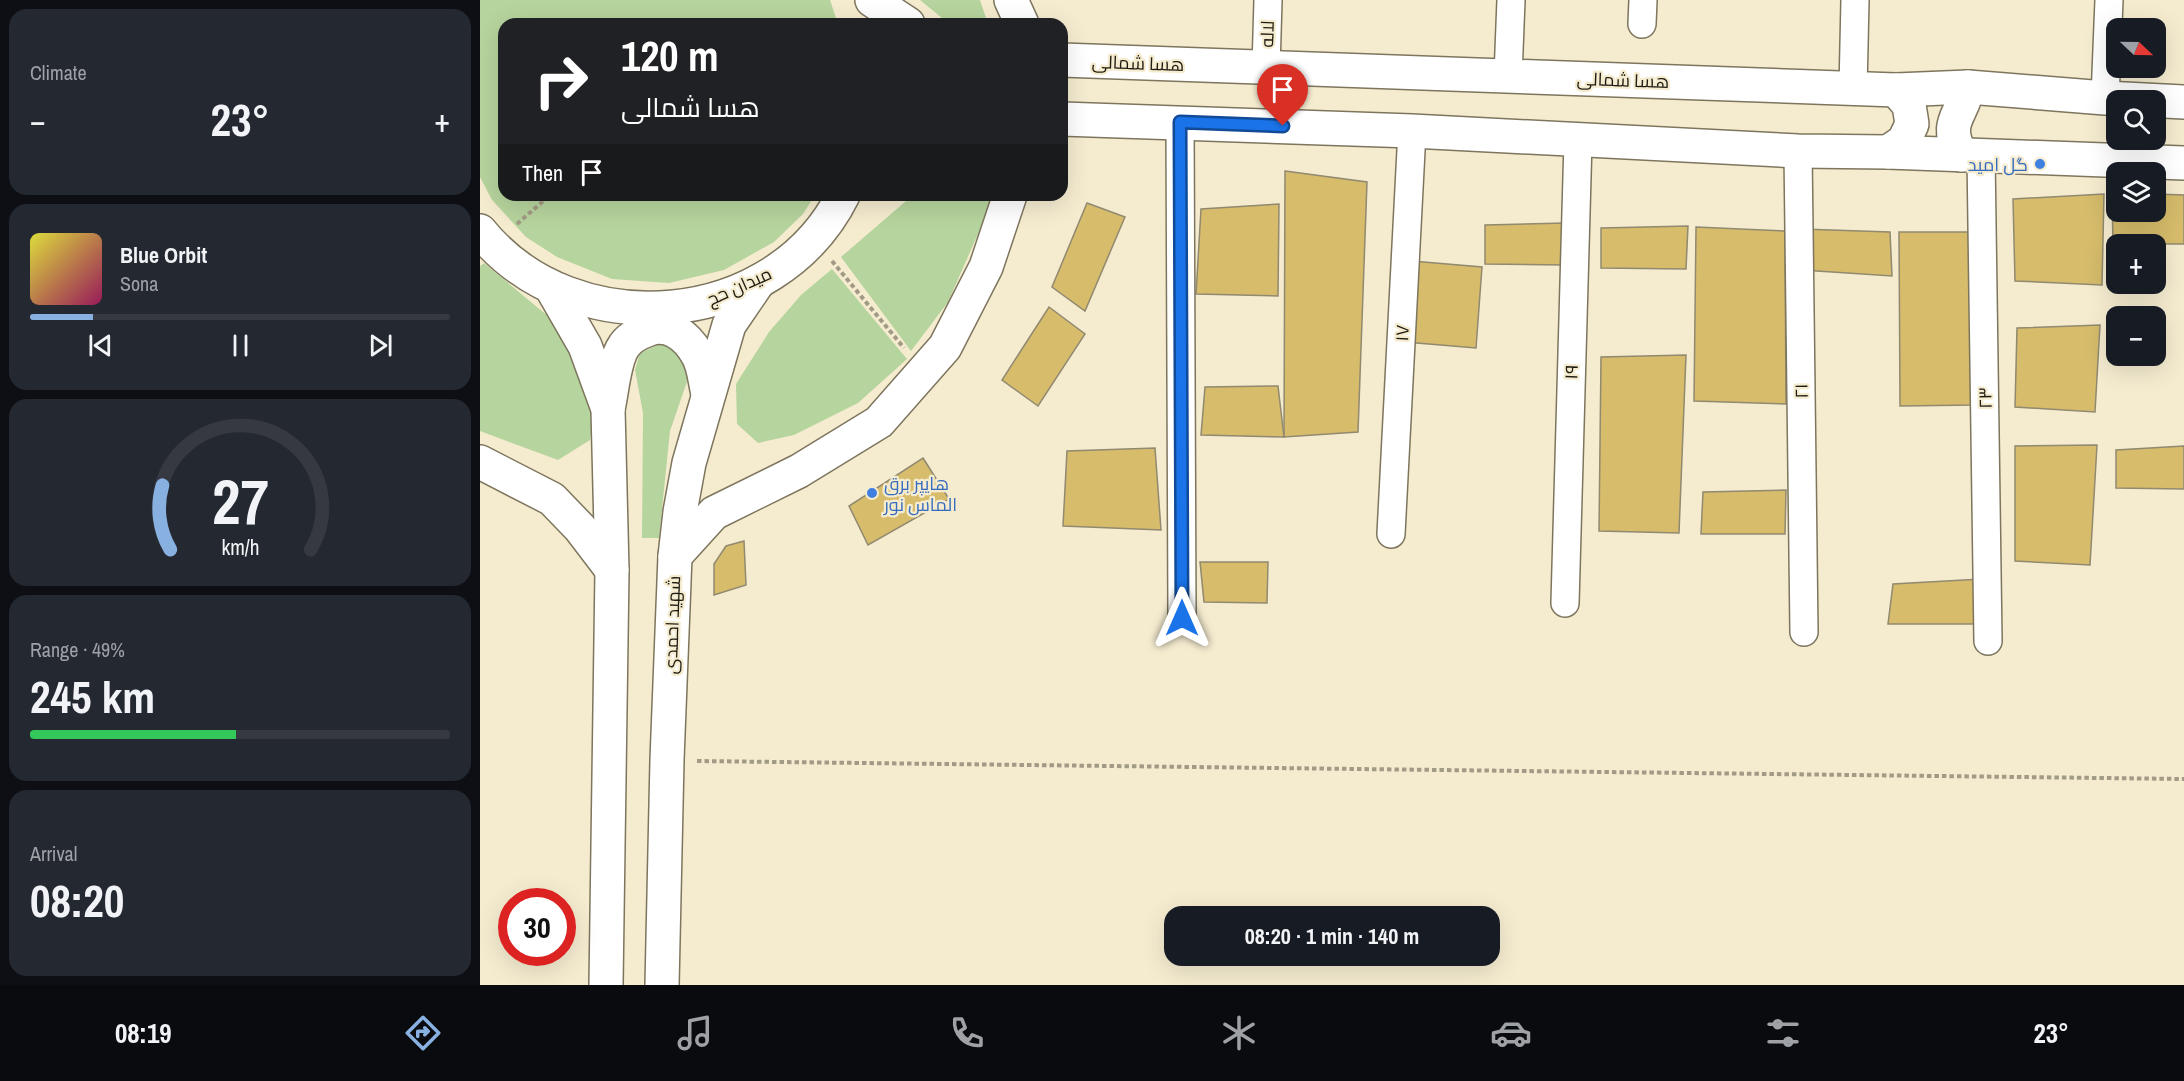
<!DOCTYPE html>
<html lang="en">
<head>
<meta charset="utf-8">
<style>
	:root { --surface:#171b24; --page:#242831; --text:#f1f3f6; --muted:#9ea1a6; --line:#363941; --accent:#88b0e1 }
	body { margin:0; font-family:"Archivo Narrow",Cairo,sans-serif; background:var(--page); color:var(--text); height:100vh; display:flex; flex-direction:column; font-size:22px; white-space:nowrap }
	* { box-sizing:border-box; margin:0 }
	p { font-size:20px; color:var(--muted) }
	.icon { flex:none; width:33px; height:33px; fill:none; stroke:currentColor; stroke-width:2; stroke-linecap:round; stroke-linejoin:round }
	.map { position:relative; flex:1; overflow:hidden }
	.sheet { display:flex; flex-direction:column; gap:9px; padding:9px; background:#0d0f14; width:480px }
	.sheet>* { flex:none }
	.guide { position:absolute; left:18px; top:18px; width:570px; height:183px; border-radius:18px; box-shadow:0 6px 24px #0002; background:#202124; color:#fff; overflow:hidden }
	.needle { width:39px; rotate:112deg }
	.tools { position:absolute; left:1626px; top:18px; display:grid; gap:12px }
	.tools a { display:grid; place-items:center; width:60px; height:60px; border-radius:12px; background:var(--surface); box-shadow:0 6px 24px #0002; font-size:30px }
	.speed { position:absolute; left:18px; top:888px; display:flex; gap:12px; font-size:30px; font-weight:700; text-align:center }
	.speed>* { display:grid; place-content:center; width:78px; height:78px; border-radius:50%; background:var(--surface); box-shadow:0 6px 24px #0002; line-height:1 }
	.speed .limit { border:9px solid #d22; background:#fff; color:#111 }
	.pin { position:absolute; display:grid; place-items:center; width:51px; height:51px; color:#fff; margin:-62px -26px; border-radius:50% 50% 50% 0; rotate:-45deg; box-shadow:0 0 6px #0007 }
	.pin .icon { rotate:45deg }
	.me { position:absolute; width:66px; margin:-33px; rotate:0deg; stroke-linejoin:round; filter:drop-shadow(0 0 4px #0008) }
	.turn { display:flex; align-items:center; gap:21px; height:126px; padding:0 24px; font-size:27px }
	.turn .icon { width:78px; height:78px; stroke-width:2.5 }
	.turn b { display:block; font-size:42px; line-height:51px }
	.then { display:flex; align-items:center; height:57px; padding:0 24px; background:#0003; gap:12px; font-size:22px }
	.big { font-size:45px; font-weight:700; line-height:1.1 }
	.sheet .tile { flex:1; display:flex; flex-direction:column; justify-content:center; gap:9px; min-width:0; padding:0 21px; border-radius:18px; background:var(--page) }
	.sheet .dial { align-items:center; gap:0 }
	.dial svg { height:156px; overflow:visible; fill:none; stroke:var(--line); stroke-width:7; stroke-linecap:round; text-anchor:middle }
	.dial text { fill:var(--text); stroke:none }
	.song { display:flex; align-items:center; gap:18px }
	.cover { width:72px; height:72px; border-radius:9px; background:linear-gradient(135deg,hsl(60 70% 55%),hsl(330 70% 35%)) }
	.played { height:6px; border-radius:3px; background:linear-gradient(90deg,var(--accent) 15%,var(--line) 15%) }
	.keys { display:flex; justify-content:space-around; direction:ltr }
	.heat { display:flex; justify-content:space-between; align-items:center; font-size:33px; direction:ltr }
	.charge { height:9px; border-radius:4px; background:linear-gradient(90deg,#34c759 49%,var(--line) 0) }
	.trip { position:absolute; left:684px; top:906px; width:336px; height:60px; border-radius:18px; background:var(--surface); box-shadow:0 6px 24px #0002; font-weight:700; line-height:60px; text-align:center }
	.tabs { display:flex; height:96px; justify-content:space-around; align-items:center; background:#090b0e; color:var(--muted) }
	.tabs .icon { width:42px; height:42px }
	.tabs .current { color:var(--accent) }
	.tabs b { font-size:27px; color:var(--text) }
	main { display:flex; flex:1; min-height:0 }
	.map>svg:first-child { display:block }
	.green { fill:#b6d49d }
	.building { fill:#d6bc6b; stroke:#918970; stroke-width:1.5 }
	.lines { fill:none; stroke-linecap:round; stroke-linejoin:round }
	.street-casing { stroke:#7d755d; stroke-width:30 }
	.secondary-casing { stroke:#7d755d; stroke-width:36 }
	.path { stroke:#a19a85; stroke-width:4; stroke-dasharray:4.5 3; stroke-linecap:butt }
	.street { stroke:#fff; stroke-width:27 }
	.secondary { stroke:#fff; stroke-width:33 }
	.route-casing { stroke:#114b97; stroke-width:15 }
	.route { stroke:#1a73e8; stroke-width:10 }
	.shop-dot { fill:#3f7fe0; stroke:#f5ecd0; stroke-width:2 }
	.labels { text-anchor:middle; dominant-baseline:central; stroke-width:4.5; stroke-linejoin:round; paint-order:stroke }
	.street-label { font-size:18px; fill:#1e1b11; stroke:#f5ecd0 }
	.shop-label { font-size:18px; fill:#366cbe; stroke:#f5ecd0; text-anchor:end }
</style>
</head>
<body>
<main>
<section class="sheet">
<div class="tile"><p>Climate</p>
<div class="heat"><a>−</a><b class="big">23°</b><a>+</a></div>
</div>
<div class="tile">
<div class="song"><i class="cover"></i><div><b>Blue Orbit</b><p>Sona</p></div></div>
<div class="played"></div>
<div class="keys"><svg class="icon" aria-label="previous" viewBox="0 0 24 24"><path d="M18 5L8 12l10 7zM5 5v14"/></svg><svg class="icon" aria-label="pause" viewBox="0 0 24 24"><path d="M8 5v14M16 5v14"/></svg><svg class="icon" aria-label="next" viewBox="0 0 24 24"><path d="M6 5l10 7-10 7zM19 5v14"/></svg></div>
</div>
<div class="tile dial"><svg viewBox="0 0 100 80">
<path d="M14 69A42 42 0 1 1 86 69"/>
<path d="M14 69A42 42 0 0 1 10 36" stroke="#88b0e1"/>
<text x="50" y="56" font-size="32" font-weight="700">27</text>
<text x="50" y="72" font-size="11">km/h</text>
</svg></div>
<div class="tile"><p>Range · 49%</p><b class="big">245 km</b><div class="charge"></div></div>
<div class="tile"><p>Arrival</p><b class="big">08:20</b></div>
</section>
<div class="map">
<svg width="1704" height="985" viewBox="0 0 1704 985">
	<rect width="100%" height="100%" fill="#f5ecd0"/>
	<g class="green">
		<polygon points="0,0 350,0 358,24 24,24 24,195 335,195 323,214 294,242 244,270 189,283 132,279 77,257 46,237 12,200 0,177"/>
		<polygon points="440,0 500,0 508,24 462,18"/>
		<polygon points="433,195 510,195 512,202 468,302 431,351 361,257"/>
		<polygon points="4,263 80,326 115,403 110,440 78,460 0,431 0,266"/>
		<polygon points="352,269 427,359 378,403 314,435 278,443 257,424 256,384 289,332 321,295"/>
		<polygon points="185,342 206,353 210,373 190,431 179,538 162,538 163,413 155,370 160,353"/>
	</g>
	<g class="building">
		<polygon points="805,171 887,182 878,432 804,437"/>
		<polygon points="1632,193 1636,193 1636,212 1676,212 1676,194 1704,195 1704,244 1633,244"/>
		<polygon points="1624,194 1622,285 1535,281 1533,199"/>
		<polygon points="607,203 645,217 605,311 572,287"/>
		<polygon points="799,204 798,296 716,294 721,209"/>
		<polygon points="1085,223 1084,265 1005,264 1005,225"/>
		<polygon points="1208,226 1206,269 1121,268 1121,228"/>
		<polygon points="1216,227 1305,231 1306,404 1214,401"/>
		<polygon points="1321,229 1410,232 1412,276 1322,270"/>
		<polygon points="1419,232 1494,232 1495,405 1420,406"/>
		<polygon points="932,261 1002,267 996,348 925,342"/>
		<polygon points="569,307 605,334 558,406 522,380"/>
		<polygon points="1620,325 1615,412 1535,407 1537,328"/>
		<polygon points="1206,355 1199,533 1119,531 1121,357"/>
		<polygon points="798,386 804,437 721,435 725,387"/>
		<polygon points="1617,445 1610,565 1535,561 1535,446"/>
		<polygon points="1704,446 1704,489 1636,488 1636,450"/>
		<polygon points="675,448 681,530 583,526 587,451"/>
		<polygon points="443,458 469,499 388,545 369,506"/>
		<polygon points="1306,490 1305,534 1221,534 1223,492"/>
		<polygon points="264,541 266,585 234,595 234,564 246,546"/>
		<polygon points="720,562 788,562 787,603 724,602"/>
		<polygon points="1501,579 1501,624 1408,624 1413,584"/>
	</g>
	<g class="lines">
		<g class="street-casing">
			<g id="street">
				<polyline points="1162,24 1163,0"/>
				<polyline points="786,68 788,0"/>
				<polyline points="1028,76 1031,0"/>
				<polyline points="1373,89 1375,0"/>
				<polyline points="1625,98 1629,0"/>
				<polyline points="700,122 702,618"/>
				<polyline points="1318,151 1324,632"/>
				<polyline points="1501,155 1508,641"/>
				<polyline points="911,534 932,131"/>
				<polyline points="1085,603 1098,141"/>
			</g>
		</g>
		<g class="secondary-casing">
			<g id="secondary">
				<polyline points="392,0 428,24"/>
				<polyline points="531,0 542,24"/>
				<polyline points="582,60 1416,90 1488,87 1625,98 1704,102"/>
				<polyline points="582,119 932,131 1318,151 1408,152 1704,163"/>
				<polyline points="1408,152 1424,141 1432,124 1429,105 1416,90"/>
				<path d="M 1481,155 C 1463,121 1482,117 1488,87"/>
				<path d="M 0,231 C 94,347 296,330 363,195"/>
				<polyline points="71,287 105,346 128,409 132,570 126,985"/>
				<path d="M 128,409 C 132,392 134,360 144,346 C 149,338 159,333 167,330 C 188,321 207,336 217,354 C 224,365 225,382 228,394"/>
				<polyline points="0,462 72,499 100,528 132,570"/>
				<polyline points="195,556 234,513 319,471 399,422 465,347 506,267 530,195"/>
				<polyline points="182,985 187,760 195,556 200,512 209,463 249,325 279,281"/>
			</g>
		</g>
		<g class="path">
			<polyline points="37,224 70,195"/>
			<polyline points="352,261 424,348"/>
			<polyline points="217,761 1704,779"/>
		</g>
		<use href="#street" class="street"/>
		<use href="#secondary" class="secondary"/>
	</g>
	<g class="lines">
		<g class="route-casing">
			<polyline id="route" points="702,618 700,122 803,126"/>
		</g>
		<use href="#route" class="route"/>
	</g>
	<g class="shop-dot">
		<circle cx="1560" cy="164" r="6"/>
		<circle cx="392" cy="493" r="6"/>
	</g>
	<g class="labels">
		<g class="street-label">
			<text transform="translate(787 34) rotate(-88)">لاله</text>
			<text transform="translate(658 63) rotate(2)">هسا شمالی</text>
			<text transform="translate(1143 80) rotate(2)">هسا شمالی</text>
			<text transform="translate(259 286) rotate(-24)">میدان حج</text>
			<text transform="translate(922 333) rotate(-87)">۱۷</text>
			<text transform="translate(1091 372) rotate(-88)">۱۹</text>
			<text transform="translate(1321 391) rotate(-91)">۲۱</text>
			<text transform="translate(1505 398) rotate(-91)">۲۳</text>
			<text transform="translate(192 625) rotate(-88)">شهید احمدی</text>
		</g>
		<g class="shop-label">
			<text x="1548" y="164">گل امید</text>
			<text x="404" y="483" text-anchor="start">هایپر برق<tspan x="404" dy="21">الماس نور</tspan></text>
		</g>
	</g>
</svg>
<div class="tools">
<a><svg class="needle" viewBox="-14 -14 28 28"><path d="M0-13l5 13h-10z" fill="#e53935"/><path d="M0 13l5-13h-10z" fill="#9ea1a6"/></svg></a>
<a><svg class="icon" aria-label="search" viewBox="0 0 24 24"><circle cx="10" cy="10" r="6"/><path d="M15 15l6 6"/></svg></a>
<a><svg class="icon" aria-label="layers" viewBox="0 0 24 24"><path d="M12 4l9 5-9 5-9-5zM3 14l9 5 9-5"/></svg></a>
<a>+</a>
<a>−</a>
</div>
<div class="speed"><div class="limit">30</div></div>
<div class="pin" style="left:803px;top:126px;background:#d93025"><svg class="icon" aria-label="arrive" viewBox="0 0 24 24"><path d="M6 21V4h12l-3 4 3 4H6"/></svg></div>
<svg class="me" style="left:702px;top:618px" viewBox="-20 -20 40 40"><path d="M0-17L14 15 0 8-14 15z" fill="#1a73e8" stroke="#fff" stroke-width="4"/></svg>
<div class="trip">08:20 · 1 min · 140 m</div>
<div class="guide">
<div class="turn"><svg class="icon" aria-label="right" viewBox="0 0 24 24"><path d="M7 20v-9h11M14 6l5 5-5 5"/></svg><div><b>120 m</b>هسا شمالی</div></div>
<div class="then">Then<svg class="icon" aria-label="arrive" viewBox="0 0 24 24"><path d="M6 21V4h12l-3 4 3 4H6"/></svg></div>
</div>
</div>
</main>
<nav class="tabs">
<b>08:19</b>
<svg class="icon current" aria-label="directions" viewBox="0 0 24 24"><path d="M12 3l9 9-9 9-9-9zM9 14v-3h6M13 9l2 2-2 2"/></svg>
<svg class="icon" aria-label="music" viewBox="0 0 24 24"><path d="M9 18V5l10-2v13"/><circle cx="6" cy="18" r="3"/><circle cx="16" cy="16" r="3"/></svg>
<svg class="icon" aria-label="phone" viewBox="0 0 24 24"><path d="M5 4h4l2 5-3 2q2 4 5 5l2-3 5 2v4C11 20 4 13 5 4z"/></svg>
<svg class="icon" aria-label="climate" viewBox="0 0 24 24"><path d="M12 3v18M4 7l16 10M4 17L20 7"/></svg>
<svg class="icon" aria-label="car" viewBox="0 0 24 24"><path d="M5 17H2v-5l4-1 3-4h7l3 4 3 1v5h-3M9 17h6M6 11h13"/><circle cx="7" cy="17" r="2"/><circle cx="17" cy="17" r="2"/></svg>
<svg class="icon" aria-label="filters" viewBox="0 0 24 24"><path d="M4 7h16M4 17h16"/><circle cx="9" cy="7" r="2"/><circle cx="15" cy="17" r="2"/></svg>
<b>23°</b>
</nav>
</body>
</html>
